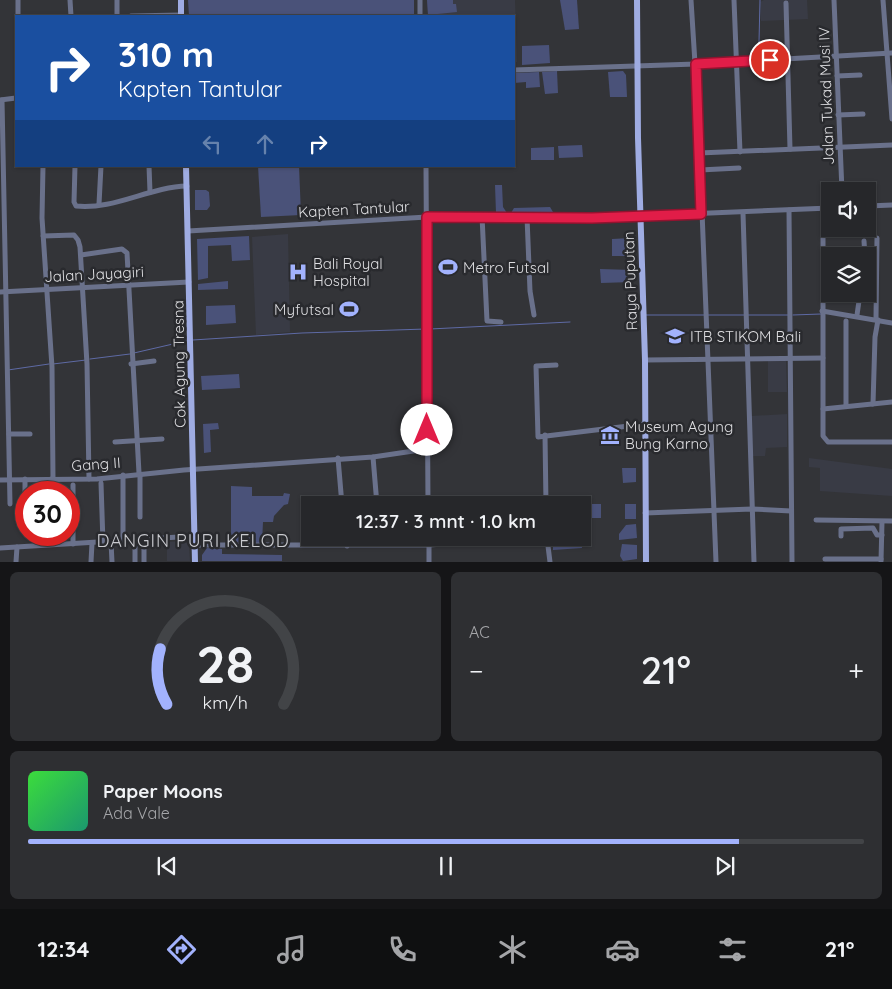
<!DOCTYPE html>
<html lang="id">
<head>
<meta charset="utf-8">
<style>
	:root { --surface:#26272a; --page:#2e2f32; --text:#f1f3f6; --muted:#a4a5a8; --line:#424447; --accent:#a2b2fd }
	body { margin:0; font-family:Quicksand,sans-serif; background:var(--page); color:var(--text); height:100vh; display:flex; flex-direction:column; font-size:19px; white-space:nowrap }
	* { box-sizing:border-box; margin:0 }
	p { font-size:16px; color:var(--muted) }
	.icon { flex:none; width:28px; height:28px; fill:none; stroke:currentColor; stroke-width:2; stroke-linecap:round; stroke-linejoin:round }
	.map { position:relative; height:562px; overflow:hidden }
	.sheet { display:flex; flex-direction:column; gap:10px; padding:10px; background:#151517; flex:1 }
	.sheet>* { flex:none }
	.guide { position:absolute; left:15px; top:15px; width:500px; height:152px; border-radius:0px; box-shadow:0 1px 4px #0004,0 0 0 1px var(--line); background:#1a4fa0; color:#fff; overflow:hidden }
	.controls { position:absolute; left:821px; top:182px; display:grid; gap:10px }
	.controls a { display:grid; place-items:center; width:55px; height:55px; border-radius:0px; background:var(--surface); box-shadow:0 1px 4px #0004,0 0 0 1px var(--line); font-size:25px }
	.speed { position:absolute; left:15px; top:481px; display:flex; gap:10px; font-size:25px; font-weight:700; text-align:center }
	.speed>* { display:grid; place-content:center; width:65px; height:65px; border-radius:50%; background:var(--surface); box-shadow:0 1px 4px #0004,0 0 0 1px var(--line); line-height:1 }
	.speed .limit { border:8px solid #d22; background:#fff; color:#111 }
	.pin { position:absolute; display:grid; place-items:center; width:42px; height:42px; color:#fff; margin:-21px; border:2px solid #fff; border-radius:50%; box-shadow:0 1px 5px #0007 }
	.me { position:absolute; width:55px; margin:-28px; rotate:0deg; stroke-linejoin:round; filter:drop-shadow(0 0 4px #0008) }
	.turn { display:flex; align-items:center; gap:18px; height:105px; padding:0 20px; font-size:22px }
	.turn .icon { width:65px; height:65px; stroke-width:2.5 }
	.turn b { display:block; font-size:35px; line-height:42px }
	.lanes { display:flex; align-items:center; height:48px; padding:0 20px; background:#0003; justify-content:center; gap:25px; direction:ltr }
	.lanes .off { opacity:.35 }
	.big { font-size:38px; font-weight:600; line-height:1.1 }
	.sheet .card { flex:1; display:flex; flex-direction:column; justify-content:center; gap:8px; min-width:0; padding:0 18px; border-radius:8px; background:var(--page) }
	.sheet .dial { align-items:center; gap:0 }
	.dial svg { height:130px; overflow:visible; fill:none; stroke:var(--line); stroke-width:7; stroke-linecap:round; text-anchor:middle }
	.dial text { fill:var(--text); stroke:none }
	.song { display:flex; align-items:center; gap:15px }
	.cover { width:60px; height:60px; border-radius:8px; background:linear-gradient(135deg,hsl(120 70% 55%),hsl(160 70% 35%)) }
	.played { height:5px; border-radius:2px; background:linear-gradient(90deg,var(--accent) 85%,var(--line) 85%) }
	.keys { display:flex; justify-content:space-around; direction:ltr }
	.heat { display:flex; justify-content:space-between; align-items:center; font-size:28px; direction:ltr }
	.sheet .tiles { flex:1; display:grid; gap:10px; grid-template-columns:1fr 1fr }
	.card:last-child { grid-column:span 2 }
	.trip { position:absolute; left:301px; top:496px; width:290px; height:50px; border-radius:0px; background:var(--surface); box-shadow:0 1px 4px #0004,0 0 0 1px var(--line); font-weight:600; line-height:50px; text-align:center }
	.tabs { display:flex; height:80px; justify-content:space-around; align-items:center; background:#0f1011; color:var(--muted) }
	.tabs .icon { width:35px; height:35px }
	.tabs .active { color:var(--accent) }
	.tabs b { font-size:22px; color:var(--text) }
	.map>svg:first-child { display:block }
	.built { fill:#393b45 }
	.green { fill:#4a5279 }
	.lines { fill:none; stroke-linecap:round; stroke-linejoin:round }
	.stream { stroke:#5e6aa5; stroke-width:1 }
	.minor { stroke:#6a718b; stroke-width:5 }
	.major { stroke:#9face2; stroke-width:6 }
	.route-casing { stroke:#92132f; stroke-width:12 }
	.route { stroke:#e11d48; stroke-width:9 }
	.labels { text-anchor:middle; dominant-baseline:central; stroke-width:5; stroke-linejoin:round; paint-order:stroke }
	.street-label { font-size:15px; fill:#dedee1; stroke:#292a2e }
	.poi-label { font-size:15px; fill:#dedee1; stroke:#292a2e; text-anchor:start }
	.quarter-label { font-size:18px; letter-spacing:1px; fill:#c9cacf; stroke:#292a2e }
</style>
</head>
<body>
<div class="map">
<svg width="892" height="562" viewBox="0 0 892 562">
	<rect width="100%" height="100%" fill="#333438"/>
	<g class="built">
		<polygon points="427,0 515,0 517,62 514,62 514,16 428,16"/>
		<polygon points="764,0 807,0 808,19 761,21 760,2"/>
		<polygon points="288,234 290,332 256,335 252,237"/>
		<polygon points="768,361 786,361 787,392 768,392"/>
		<polygon points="787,414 787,447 766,448 765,456 751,456 751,416"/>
		<polygon points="809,458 892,469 892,496 820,491 820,468 809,467"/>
		<polygon points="184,541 189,545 190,561 167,561 167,542"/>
	</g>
	<g class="green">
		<polygon points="188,0 414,0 414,16 189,16"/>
		<polygon points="427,0 453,0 453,4 456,4 457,12 428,15"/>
		<polygon points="560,0 577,0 579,29 565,30"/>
		<polygon points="549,45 550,63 522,65 522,46"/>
		<polygon points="557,71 558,93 545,94 542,72"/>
		<polygon points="623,71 626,75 627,97 610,97 608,72"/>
		<polygon points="539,72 540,87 526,88 526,82 514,83 514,73"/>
		<polygon points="582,145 583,157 559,158 558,146"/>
		<polygon points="554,147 554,160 531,160 531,148"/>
		<polygon points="258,166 299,166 301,215 261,217"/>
		<polygon points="495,185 502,185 503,207 507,213 496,213"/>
		<polygon points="195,190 206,190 209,192 210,206 207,210 195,210"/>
		<polygon points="550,207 553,212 511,213 514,208"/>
		<polygon points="249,236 250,260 232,261 231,245 208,246 208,278 198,280 197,239"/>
		<polygon points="631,238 632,256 612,256 612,239"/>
		<polygon points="600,269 632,270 632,282 601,283"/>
		<polygon points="228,281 228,289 198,290 198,284"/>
		<polygon points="235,305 236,323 206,325 206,306"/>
		<polygon points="239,374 240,388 202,390 201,376"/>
		<polygon points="218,423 219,429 210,430 211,452 204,453 203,424"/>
		<polygon points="622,468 636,468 636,482 623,483"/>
		<polygon points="231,486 252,487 252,496 283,496 284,493 290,494 288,504 284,505 274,516 273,522 263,522 262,543 231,542"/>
		<rect x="587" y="504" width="14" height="14"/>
		<rect x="625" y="504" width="11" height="15"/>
		<polygon points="636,524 637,538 619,540 619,534 626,525"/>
		<polygon points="553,538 581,538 582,548 553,550"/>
		<polygon points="622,544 637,545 637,559 623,561 620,556"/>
		<polygon points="207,548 222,549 222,554 282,555 282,561 202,561 202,555"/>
	</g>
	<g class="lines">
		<g class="stream">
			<polyline points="759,42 760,0"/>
			<polyline points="645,315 704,315"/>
			<polyline points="708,315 744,315"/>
			<polyline points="748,315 789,315"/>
			<polyline points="793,315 821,314"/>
			<polyline points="430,329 570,322"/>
			<polyline points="193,340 302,333 426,329"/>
			<polyline points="134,353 186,341"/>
			<polyline points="90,359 130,354"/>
			<polyline points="53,364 86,360"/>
			<polyline points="8,370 49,364"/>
		</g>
		<g class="minor">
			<polyline points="18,0 18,16"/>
			<polyline points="70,0 71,16"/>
			<polyline points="117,0 117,16"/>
			<polyline points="420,0 420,16"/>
			<polyline points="691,0 698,111 716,562"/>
			<polyline points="734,0 740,152"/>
			<polyline points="834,0 842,191"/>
			<polyline points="883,0 892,119"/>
			<polyline points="786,3 790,149"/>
			<polyline points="131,16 181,15"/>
			<polyline points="514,70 696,64 892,53"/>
			<polyline points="837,76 860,75"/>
			<polyline points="0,100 16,98"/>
			<polyline points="2,100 10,504"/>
			<polyline points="838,115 863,114"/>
			<polyline points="699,153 892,145"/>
			<polyline points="43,166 42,218 52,367 53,479"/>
			<path d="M 75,166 L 74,202 L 76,206 C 114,210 149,187 187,186"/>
			<polyline points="149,166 150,192"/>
			<polyline points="426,166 428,505"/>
			<polyline points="700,170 739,168"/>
			<polyline points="99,204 101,166"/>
			<polyline points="868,206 892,205"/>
			<polyline points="823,208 823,436 828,442 892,442"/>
			<polyline points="789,210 792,562"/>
			<polyline points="743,213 754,562"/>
			<polyline points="482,216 487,321 501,322"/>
			<polyline points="527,217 530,291 534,315"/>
			<polyline points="188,231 427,217 591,218 830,208"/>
			<polyline points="43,236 74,235 78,240 80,247 87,364 89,479"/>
			<polyline points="864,241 865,256"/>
			<polyline points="81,255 122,249 127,253 139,473"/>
			<polyline points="0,292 189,282"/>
			<polyline points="822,311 892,323"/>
			<polyline points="857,315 860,294"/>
			<polyline points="876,319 877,238"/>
			<polyline points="846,321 846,406"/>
			<polyline points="645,360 823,358"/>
			<polyline points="131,364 154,361"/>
			<polyline points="556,365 536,366 538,437 645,424"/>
			<polyline points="873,404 875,337 878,320"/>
			<polyline points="823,409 892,402"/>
			<polyline points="9,434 30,434"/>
			<polyline points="545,435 546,505"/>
			<polyline points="115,442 162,439"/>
			<polyline points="373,457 377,505"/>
			<polyline points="338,458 342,505"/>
			<polyline points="123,475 123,541"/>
			<polyline points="0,480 97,479 184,470 373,457 427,449"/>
			<polyline points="101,483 103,543"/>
			<polyline points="51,492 51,479"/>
			<polyline points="25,501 25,479"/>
			<polyline points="645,513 752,509 791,511"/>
			<polyline points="140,517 140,474"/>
			<polyline points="816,520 892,521"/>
			<polyline points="841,536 841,529 873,528 877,535 882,535"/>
			<polyline points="346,538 347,546"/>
			<polyline points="429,538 429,562"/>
			<polyline points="547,538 550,562"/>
			<polyline points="135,540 135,562"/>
			<polyline points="144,540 144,562"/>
			<polyline points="111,542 112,562"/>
			<polyline points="73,544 73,485"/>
			<polyline points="195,545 429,545 528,538"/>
			<polyline points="0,548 195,536"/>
			<polyline points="825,559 881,559"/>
			<polyline points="881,561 882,522"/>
			<polyline points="16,562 17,547"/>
			<polyline points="91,562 92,543"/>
		</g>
		<g class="major">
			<polyline points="181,0 181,16"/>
			<polyline points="637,0 638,138 645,360 646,562"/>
			<polyline points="186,166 195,562"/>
		</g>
	</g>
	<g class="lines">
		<g class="route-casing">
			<polyline id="route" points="427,430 427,217 592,218 701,214 696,64 770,60"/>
		</g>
		<use href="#route" class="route"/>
	</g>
	<defs>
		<g id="stadium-bare" transform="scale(1.5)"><path d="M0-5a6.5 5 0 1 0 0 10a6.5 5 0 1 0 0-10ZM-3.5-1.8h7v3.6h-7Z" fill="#a2b2fd" stroke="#292a2e" stroke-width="2.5" paint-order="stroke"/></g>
		<g id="hospital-bare" transform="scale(1.5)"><path d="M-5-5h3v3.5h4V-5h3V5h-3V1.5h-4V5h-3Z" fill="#a2b2fd" stroke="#292a2e" stroke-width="2.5" paint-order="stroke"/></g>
		<g id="university-bare" transform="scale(1.5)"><path d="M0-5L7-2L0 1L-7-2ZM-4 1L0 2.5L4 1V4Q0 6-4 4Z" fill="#a2b2fd" stroke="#292a2e" stroke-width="2.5" paint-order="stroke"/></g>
		<g id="museum-bare" transform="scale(1.5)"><path d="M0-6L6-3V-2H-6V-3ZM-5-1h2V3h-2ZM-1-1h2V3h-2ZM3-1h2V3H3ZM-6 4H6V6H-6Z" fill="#a2b2fd" stroke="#292a2e" stroke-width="2.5" paint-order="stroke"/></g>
	</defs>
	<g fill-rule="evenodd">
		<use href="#stadium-bare" x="448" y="267"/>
		<use href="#hospital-bare" x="298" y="272"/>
		<use href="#stadium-bare" x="349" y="309"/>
		<use href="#university-bare" x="675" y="336"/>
		<use href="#museum-bare" x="610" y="435"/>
	</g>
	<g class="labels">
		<g class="street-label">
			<text transform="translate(826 96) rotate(-92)">Jalan Tukad Musi IV</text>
			<text transform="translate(354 209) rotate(-3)">Kapten Tantular</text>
			<text transform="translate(94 274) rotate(-3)">Jalan Jayagiri</text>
			<text transform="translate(630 281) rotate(-92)">Raya Puputan</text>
			<text transform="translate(179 364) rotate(-91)">Cok Agung Tresna</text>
			<text transform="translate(96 464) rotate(-4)">Gang II</text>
		</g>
		<g class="poi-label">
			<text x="313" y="263">Bali Royal<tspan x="313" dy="17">Hospital</tspan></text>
			<text x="463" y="267">Metro Futsal</text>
			<text x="334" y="309" text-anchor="end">Myfutsal</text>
			<text x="690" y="336">ITB STIKOM Bali</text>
			<text x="625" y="426">Museum Agung<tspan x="625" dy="17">Bung Karno</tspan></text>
		</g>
		<g class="quarter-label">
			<text x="193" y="540">DANGIN PURI KELOD</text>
		</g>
	</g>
</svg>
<div class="controls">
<a><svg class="icon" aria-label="sound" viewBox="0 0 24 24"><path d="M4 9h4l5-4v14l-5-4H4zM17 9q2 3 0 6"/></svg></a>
<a><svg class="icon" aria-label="layers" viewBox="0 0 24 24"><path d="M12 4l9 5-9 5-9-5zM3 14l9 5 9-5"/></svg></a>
</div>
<div class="speed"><div class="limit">30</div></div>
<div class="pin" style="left:770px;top:60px;background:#d93025"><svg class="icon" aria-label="arrive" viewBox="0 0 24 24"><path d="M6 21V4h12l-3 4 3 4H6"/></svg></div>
<svg class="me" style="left:427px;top:430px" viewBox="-20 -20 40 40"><circle r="19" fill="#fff"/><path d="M0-13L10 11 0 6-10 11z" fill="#e11d48"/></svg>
<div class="trip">12:37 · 3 mnt · 1.0 km</div>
<div class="guide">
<div class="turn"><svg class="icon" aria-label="right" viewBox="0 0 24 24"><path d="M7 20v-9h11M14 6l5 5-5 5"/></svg><div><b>310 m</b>Kapten Tantular</div></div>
<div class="lanes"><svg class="icon off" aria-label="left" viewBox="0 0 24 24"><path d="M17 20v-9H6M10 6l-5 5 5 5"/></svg><svg class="icon off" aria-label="ahead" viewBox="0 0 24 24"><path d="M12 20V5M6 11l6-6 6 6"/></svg><svg class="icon" aria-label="right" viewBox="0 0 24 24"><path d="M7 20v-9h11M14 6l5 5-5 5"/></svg></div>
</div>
</div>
<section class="sheet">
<div class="tiles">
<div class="card dial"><svg viewBox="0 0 100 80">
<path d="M14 69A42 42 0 1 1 86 69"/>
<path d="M14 69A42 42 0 0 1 10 35" stroke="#a2b2fd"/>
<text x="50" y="56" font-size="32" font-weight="700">28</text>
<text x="50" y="72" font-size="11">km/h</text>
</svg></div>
<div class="card"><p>AC</p>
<div class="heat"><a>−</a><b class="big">21°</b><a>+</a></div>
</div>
<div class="card">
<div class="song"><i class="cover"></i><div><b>Paper Moons</b><p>Ada Vale</p></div></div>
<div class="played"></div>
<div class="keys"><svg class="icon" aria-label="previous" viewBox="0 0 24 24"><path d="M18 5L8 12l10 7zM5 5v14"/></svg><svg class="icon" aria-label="pause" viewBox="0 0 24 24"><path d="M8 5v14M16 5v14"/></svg><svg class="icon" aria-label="next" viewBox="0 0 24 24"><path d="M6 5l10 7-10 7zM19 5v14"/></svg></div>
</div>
</div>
</section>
<nav class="tabs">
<b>12:34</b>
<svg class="icon active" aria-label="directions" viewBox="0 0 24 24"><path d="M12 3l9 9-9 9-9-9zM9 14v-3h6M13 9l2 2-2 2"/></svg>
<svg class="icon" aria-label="music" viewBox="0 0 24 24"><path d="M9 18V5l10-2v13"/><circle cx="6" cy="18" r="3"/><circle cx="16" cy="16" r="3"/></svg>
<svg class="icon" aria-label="phone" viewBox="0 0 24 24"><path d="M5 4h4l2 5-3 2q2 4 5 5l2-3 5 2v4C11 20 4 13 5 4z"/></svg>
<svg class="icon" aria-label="climate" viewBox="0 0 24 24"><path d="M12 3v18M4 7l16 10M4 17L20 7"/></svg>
<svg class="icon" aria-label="car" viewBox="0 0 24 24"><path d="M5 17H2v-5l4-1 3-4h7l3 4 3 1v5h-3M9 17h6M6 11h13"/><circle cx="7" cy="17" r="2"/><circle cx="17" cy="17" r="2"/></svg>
<svg class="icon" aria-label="filters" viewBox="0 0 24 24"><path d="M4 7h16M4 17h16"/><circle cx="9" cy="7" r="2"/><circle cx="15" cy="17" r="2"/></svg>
<b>21°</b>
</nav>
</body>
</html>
